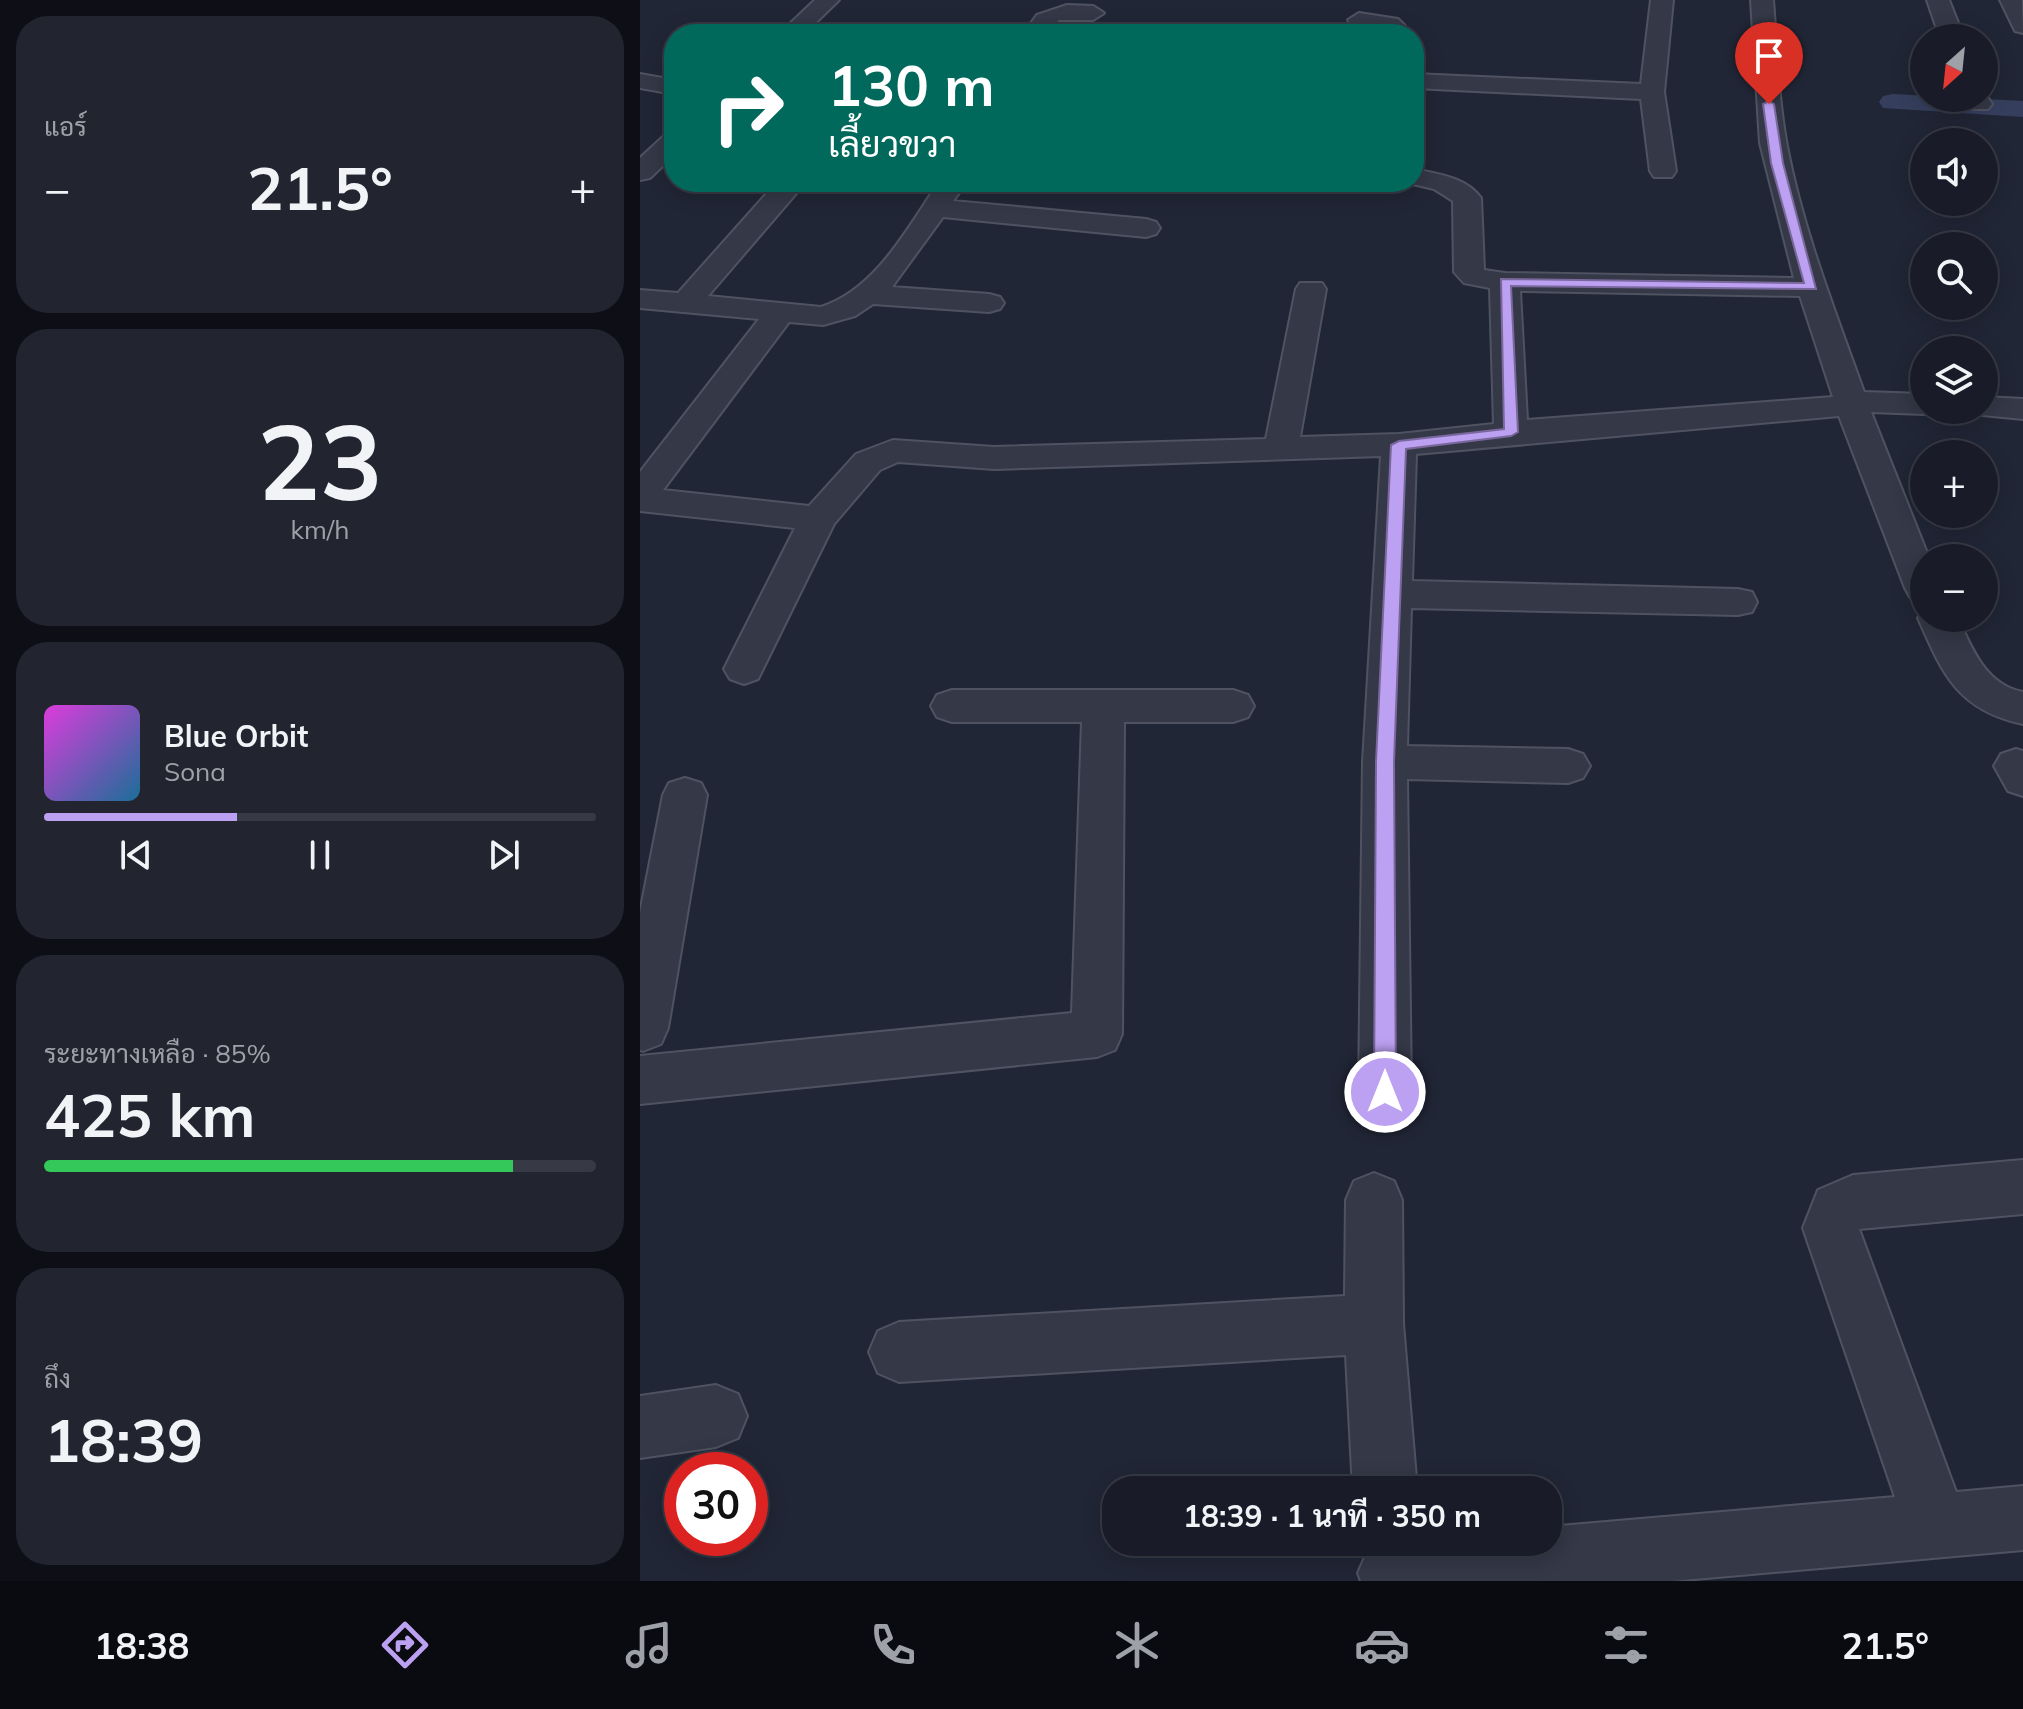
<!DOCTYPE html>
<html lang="th">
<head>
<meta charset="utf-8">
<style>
	:root { --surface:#191c28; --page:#222530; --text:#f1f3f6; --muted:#9fa1a8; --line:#373a45; --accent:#bca0f2 }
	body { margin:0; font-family:Mulish,Sarabun,sans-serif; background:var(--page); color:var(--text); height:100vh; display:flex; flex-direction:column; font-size:30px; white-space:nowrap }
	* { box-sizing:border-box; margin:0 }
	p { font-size:26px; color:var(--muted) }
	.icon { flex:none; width:44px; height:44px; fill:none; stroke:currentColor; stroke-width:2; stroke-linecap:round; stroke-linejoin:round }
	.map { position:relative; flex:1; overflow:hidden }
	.panel { display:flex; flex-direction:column; gap:16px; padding:16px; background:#0e0f16; width:640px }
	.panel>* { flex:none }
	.guide { position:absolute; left:24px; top:24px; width:760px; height:168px; border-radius:32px; box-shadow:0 4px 20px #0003,0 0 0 2px var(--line); background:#00695c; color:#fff; overflow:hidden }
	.needle { width:52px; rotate:207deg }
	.fabs { position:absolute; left:1270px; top:24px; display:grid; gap:16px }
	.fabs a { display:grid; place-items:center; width:88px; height:88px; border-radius:50%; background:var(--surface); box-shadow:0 4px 20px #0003,0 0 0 2px var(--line); font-size:40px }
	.speed { position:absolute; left:24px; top:1452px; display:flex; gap:16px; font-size:40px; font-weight:700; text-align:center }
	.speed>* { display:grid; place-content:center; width:104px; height:104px; border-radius:50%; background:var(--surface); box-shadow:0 4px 20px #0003,0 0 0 2px var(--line); line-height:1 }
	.speed .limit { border:12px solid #d22; background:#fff; color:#111 }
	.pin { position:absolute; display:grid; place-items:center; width:68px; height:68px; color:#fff; margin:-82px -34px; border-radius:50% 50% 50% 0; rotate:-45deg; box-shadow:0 0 8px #0007 }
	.pin .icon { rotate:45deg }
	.me { position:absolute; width:88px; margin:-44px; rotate:0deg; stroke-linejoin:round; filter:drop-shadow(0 0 6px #0008) }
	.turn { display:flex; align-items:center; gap:28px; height:168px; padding:0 32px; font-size:36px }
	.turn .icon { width:104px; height:104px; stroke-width:2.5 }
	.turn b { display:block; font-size:56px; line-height:68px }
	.big { font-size:60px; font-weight:700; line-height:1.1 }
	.panel .card { flex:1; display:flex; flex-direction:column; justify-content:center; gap:12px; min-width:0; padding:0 28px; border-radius:32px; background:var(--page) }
	.panel .dial { align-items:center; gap:0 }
	.dial b { font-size:104px; line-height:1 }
	.song { display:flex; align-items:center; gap:24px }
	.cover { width:96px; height:96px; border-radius:12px; background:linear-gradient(135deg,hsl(300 70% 55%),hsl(200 70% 35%)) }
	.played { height:8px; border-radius:4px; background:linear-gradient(90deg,var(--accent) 35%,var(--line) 35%) }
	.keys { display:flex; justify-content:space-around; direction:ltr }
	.heat { display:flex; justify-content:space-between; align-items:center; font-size:44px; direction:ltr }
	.charge { height:12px; border-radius:6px; background:linear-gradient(90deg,#34c759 85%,var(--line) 0) }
	.trip { position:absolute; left:462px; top:1476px; width:460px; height:80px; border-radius:32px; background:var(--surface); box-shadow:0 4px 20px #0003,0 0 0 2px var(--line); font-weight:700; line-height:80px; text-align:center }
	.menu { display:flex; height:128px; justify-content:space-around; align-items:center; background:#0a0b10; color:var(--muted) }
	.menu .icon { width:56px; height:56px }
	.menu .on { color:var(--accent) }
	.menu b { font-size:36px; color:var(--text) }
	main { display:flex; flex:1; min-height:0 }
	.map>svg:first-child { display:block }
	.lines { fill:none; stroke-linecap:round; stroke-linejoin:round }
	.canal { fill:#353f5d; fill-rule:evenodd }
	.minor-casing { stroke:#4f5361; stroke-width:4 }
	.minor { fill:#343847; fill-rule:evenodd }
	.route { fill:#bca0f2; stroke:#7a689d; stroke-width:2 }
</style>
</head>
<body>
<main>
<section class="panel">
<div class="card"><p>แอร์</p>
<div class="heat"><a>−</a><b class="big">21.5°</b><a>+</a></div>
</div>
<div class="card dial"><b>23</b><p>km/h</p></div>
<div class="card">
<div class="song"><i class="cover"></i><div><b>Blue Orbit</b><p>Sona</p></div></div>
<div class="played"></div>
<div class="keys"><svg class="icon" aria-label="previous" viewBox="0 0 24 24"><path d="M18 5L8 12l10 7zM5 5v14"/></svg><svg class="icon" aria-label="pause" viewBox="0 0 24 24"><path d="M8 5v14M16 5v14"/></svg><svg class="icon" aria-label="next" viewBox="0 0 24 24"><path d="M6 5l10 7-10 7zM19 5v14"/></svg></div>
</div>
<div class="card"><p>ระยะทางเหลือ · 85%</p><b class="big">425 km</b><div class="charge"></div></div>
<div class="card"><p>ถึง</p><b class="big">18:39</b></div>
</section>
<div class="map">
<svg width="1383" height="1581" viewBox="0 0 1383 1581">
	<rect width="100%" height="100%" fill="#212636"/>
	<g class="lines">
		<polygon class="canal" points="1253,94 1383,101 1383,117 1243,108 1239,102 1243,96"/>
		<g class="minor-casing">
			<g id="minor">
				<polygon points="175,0 199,0 164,34 139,34"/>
				<polygon points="1011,0 1033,0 1024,92 1036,171 1032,177 1014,177 1010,171 1001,99 774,88 774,74 1001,84"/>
				<path d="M 1111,0 L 1133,0 C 1137,49 1138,98 1147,146 C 1163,230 1195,311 1224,392 L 1284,394 L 1284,410 L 1297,410 L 1284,414 L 1231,412 L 1289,558 L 1284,558 L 1284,601 L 1270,597 L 1265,588 L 1199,416 L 776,454 L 772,581 L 1098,589 L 1112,592 L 1117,602 L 1112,612 L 1098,615 L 771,608 L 767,746 L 928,749 L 943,754 L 950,766 L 943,778 L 928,783 L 767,779 L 771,1092 L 764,1109 L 745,1117 L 726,1109 L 719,1092 L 723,762 L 741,456 L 354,469 L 258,462 L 240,470 L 194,524 L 118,679 L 104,684 L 90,679 L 84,669 L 155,528 L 0,511 L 0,472 L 119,319 L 0,308 L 0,290 L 38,293 L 137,182 L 166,182 L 68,296 L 181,307 C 237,289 269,225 299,182 L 327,182 L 313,201 L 506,219 L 516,222 L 520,228 L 516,234 L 506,237 L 303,217 L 252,287 L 349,294 L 360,297 L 364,303 L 360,309 L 349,312 L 233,304 L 215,316 L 183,325 L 149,322 L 23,490 L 169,506 L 216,454 L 253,440 L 354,447 L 626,439 L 656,289 L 660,283 L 682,283 L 686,289 L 660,437 L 759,434 L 854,424 L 850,288 L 824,283 L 814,272 L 813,201 L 794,189 L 764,182 L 774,182 L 774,169 C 797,174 826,177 841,198 L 844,270 L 865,273 L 1154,278 L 1120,143 ZM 880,291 L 1160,296 L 1193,397 L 887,420 Z"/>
				<polygon points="1287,0 1309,0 1324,38 1300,38"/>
				<polygon points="1360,0 1382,0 1383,33 1375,31"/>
				<polygon points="427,5 453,6 464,13 453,20 419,20 407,34 383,34 397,15"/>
				<polygon points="719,13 758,19 765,26 765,34 741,34 742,30 711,25 708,20"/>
				<polygon points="0,74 34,80 34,94 0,88"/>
				<polygon points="1344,92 1352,104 1348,109 1330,109 1325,98 1344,98"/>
				<polygon points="34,133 34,155 10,178 0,180 0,158 25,135"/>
				<polygon points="1344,397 1383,399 1383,419 1332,414 1329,410 1344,410"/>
				<path d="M 1284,608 L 1284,618 L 1318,618 C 1332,649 1346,685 1383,692 L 1383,724 C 1318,710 1303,675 1278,618 Z"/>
				<polygon points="312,690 593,690 608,695 614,706 608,717 593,722 484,722 482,1034 475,1050 457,1057 0,1104 0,1056 432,1013 442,722 312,722 297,717 291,706 297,695"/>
				<polygon points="1376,749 1383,751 1383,796 1368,791 1354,766 1361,754"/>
				<polygon points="45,778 61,783 67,795 28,1028 21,1044 3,1051 0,1050 0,913 23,795 29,783"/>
				<polygon points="1383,1160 1383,1214 1219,1229 1316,1492 1383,1486 1383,1550 1032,1581 721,1581 718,1573 728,1550 747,1542 908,1542 908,1527 1255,1497 1163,1228 1178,1190 1213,1175"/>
				<polygon points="734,1173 754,1181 762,1200 763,1324 777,1490 713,1490 706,1355 259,1382 238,1373 229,1352 238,1331 259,1322 705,1296 706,1200 714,1181"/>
				<polygon points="76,1385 98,1394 107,1416 98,1438 76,1447 0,1458 0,1396"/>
			</g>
		</g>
		<use href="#minor" class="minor"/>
	</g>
	<polygon class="route" points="1129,101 1134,104 1143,163 1176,289 871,286 878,432 871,436 766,449 754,762 756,1092 752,1100 745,1103 737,1100 734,1092 736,762 751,445 759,441 864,429 861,279 1164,283 1131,163 1123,104"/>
</svg>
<div class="fabs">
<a><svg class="needle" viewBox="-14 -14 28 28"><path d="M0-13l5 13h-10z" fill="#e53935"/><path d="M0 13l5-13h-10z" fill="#9fa1a8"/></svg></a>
<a><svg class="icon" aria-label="sound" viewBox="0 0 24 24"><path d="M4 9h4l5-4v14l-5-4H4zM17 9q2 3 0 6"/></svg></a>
<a><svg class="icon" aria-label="search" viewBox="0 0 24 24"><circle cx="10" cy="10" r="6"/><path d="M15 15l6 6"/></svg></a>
<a><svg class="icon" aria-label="layers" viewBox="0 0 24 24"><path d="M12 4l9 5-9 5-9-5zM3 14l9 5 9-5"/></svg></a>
<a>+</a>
<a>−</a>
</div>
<div class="speed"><div class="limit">30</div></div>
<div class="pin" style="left:1129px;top:104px;background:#d93025"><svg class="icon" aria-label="arrive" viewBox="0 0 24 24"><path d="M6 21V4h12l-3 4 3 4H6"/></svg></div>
<svg class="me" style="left:745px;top:1092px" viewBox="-20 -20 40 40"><circle r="17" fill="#bca0f2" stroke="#fff" stroke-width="3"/><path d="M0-11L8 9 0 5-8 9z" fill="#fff"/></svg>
<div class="trip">18:39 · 1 นาที · 350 m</div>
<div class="guide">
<div class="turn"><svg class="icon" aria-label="right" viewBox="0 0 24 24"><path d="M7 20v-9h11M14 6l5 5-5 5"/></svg><div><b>130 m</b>เลี้ยวขวา</div></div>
</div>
</div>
</main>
<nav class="menu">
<b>18:38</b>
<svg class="icon on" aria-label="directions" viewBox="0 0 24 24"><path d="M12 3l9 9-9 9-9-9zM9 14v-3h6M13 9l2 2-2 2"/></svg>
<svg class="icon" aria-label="music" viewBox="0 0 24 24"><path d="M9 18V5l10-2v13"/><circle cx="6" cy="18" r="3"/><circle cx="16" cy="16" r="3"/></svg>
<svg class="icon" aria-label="phone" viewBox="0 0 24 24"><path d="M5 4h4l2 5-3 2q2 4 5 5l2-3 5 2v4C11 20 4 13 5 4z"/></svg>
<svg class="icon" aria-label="climate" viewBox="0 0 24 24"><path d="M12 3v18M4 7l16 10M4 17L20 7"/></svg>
<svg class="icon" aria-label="car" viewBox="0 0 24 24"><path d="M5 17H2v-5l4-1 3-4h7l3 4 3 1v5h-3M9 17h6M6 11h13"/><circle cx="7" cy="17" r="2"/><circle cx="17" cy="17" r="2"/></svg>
<svg class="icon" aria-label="filters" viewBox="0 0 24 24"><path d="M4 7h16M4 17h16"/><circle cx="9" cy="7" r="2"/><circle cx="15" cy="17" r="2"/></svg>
<b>21.5°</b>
</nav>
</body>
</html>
